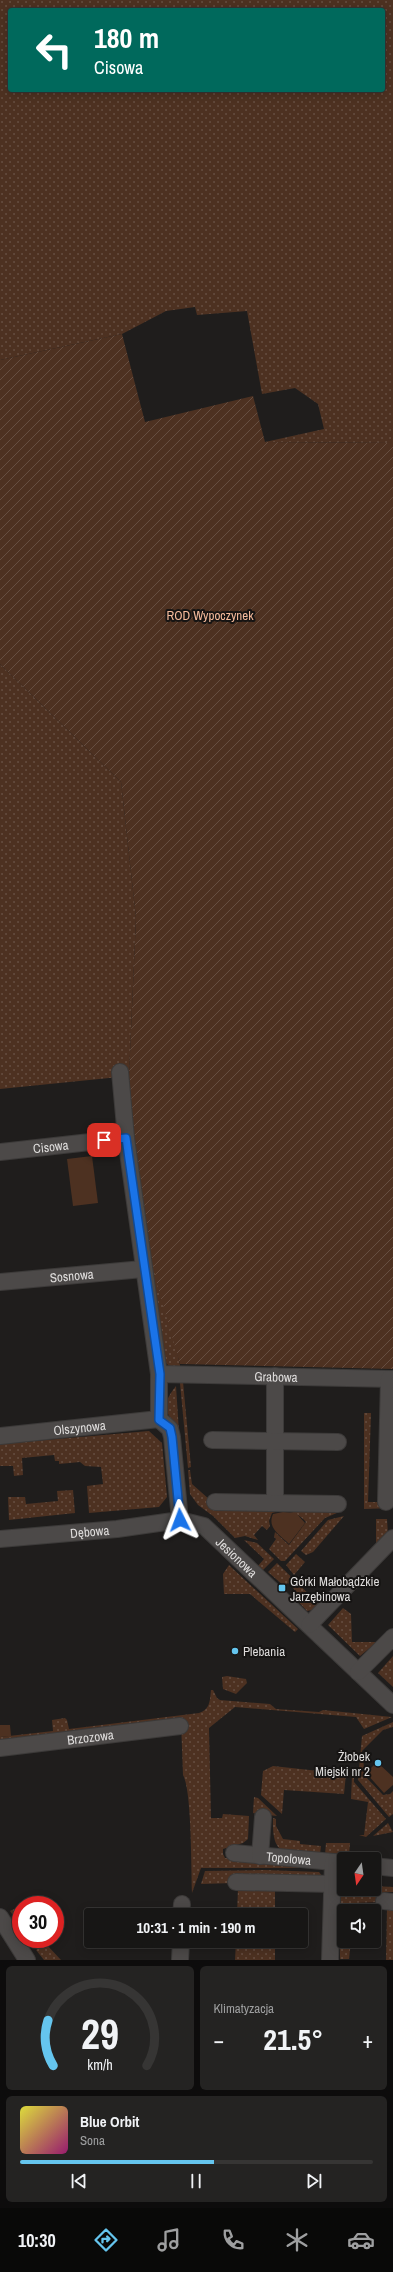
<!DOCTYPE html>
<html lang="pl">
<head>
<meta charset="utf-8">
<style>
	:root { --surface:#171615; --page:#242322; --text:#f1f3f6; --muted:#9e9fa0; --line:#363534; --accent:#65c5ee }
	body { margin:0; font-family:"Archivo Narrow",sans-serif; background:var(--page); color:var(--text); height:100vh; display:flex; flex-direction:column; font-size:15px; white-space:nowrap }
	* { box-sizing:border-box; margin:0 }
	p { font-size:13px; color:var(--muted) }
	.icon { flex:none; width:22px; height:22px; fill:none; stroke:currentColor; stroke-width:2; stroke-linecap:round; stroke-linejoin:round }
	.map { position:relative; height:1960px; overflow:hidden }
	.drawer { display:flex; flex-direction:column; gap:6px; padding:6px; background:#0d0c0c; flex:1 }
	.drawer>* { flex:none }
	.top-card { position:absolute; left:8px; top:8px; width:377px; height:84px; border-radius:4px; box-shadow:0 2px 10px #0003,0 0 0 1px var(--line); background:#00695c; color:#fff; overflow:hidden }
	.needle { width:26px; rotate:193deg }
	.tools { position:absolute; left:337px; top:1852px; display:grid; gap:8px }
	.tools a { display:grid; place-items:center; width:44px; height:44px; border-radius:4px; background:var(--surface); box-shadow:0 2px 10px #0003,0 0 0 1px var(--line); font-size:20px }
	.speed { position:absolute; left:12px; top:1896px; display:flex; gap:8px; font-size:20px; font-weight:700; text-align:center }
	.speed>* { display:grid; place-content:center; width:52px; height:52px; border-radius:50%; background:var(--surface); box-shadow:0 2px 10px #0003,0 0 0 1px var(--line); line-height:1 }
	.speed .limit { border:6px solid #d22; background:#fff; color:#111 }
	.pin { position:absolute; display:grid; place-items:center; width:34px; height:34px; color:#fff; margin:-17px; border-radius:8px; box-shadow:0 2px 6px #0006 }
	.me { position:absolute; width:44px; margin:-22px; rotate:357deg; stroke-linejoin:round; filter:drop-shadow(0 0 3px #0008) }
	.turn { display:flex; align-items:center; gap:14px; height:84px; padding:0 20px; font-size:18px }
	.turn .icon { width:52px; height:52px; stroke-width:2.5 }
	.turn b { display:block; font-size:28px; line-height:34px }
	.big { font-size:30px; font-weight:700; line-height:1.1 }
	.drawer .widget { flex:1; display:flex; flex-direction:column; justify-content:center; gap:6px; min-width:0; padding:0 14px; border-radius:6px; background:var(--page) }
	.drawer .dial { align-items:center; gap:0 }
	.dial svg { height:104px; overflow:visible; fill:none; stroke:var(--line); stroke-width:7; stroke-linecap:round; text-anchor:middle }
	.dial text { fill:var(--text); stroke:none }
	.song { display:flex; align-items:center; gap:12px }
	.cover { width:48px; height:48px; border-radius:6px; background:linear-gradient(135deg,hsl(60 70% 55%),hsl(320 70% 35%)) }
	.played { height:4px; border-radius:2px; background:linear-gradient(90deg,var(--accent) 55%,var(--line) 55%) }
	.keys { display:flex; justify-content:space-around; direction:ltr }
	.heat { display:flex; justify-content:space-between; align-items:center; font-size:22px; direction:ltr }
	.drawer .tiles { flex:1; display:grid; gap:6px; grid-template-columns:1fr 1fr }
	.widget:last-child { grid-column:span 2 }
	.trip { position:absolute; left:84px; top:1908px; width:224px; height:40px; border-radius:4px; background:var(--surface); box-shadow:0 2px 10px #0003,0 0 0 1px var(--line); font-weight:700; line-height:40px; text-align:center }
	.dock { display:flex; height:64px; justify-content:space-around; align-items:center; background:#090908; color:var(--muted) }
	.dock .icon { width:28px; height:28px }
	.dock .current { color:var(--accent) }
	.dock b { font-size:18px; color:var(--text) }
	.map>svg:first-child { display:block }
	.grass { fill:url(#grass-dots); fill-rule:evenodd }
	.park { fill:#4d3121 }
	.garden { fill:url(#garden-furrows) }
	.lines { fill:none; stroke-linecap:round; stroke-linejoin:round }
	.street-casing { stroke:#3c3a39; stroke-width:18 }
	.street { stroke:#4c4948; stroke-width:16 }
	.route-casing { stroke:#114b97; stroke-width:10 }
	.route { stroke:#1a73e8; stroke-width:7 }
	.poi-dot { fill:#65c5ee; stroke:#161413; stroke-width:1.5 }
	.labels { text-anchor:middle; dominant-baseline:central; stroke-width:4; stroke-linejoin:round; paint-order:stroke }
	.park-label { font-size:13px; fill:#f6bb9c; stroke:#161413 }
	.street-label { font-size:13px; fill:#dfdddc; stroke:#161413 }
	.poi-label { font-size:13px; fill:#dfdddc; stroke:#161413; text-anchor:start }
</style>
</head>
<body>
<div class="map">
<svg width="393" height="1960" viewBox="0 0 393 1960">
	<defs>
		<pattern id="grass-dots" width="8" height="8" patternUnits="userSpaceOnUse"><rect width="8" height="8" fill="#4d3121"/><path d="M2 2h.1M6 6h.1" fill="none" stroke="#664e41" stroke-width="1.8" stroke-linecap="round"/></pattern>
		<pattern id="garden-furrows" width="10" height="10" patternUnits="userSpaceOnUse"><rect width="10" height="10" fill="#4d3121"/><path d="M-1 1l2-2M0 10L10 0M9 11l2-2" fill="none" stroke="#664e41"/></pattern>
	</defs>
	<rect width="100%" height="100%" fill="#1f1d1c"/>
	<g class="grass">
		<path d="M 0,0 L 393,0 L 393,443 L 265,442 L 324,429 L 318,404 L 295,388 L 262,394 L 247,311 L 197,315 L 195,307 L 166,311 L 122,334 L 0,360 ZM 10,10 L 383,10 L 383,90 L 10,90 Z"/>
		<polygon points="0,664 121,782 136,918 129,1076 0,1089"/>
		<polygon points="140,1188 180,1365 180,1368 171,1368 165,1362"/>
		<polygon points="183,1382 191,1467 188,1468 180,1383"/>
		<path d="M 176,1386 L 179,1432 C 169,1412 157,1410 176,1386 Z"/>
		<polygon points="364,1413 371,1413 368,1502 392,1502 393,1473 393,1508 364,1509"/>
		<polygon points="149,1431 162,1443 167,1497 159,1507 89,1513 87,1486 103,1484 101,1467 85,1466 80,1462 59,1464 59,1461 55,1461 54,1455 22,1458 23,1475 14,1476 13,1466 0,1466 0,1444"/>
		<path d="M 188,1470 L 190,1470 L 192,1484 L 219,1508 L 344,1510 L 325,1518 L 285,1561 L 281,1561 L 269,1549 L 276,1539 L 274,1537 L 275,1532 L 289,1545 L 306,1522 C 296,1511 286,1510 272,1513 L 269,1521 L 270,1526 L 267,1530 L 262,1526 L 254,1535 L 258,1540 L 245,1536 L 235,1538 L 213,1516 L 198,1505 L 190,1494 Z"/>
		<polygon points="73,1490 75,1513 9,1520 8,1497 25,1497 26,1504 58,1501 57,1491"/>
		<polygon points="344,1516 313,1552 306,1555 301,1551 328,1520"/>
		<polygon points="376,1519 387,1519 388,1535 376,1545"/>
		<polygon points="244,1540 257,1543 274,1559 262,1571 257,1567 264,1559"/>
		<polygon points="296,1554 305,1562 294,1575 286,1565"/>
		<polygon points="277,1563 319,1604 312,1610 307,1611 291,1594 295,1590 288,1583 284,1586 268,1572"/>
		<polygon points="229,1565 231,1567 298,1629 295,1632 250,1594 224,1594 223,1574"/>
		<polygon points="343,1608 351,1614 352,1642 377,1642 360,1656 328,1625"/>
		<polygon points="393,1656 393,1687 378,1673"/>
		<polygon points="227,1676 246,1679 247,1683 236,1694 223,1689 222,1677"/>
		<path d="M 211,1690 L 213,1690 L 217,1698 L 220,1700 L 270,1704 L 276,1709 L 319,1712 L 323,1710 L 392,1717 L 364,1729 L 356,1717 L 235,1707 L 209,1728 L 211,1818 L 222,1818 L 223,1814 L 249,1816 L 248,1839 L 243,1843 L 223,1849 L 223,1854 L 225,1858 L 321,1866 L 325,1868 L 201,1868 L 192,1893 C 191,1870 192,1791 183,1775 L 181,1721 L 0,1744 L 0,1737 L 53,1731 L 52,1720 L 65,1718 L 67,1720 L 69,1729 L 199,1713 C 210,1710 210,1700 211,1690 Z"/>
		<polygon points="393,1722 393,1727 383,1730 362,1751 365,1776 383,1795 390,1794 393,1791 393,1814 389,1817 358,1780 362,1736"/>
		<polygon points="273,1766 346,1774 344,1794 284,1790 282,1814 261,1795 263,1771"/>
		<polygon points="352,1775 354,1776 354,1782 386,1819 366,1837 359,1835 364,1835 368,1802 351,1799"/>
		<polygon points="254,1797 258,1798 277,1816 253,1813"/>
		<path d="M 273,1818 L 276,1819 L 276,1826 L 283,1839 L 300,1841 L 300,1844 L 321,1846 L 320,1854 C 285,1852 272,1859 273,1818 Z"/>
		<polygon points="388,1823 393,1832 373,1836"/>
		<polygon points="326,1843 350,1843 349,1855 325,1855"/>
		<polygon points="264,1870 319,1872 322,1876 235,1874 234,1883 201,1884 205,1871"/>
		<polygon points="374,1886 393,1887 393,1892 384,1892 383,1902 352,1903 352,1911 344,1911 344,1918 341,1912 341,1889 374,1889"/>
		<polygon points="238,1888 275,1889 275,1915 237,1915"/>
		<polygon points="20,1906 21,1907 21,1927 10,1911"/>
		<polygon points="387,1908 393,1908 393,1960 386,1960"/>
		<polygon points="340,1933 344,1933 344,1941 351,1941 349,1959 340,1959"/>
		<polygon points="236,1941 275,1941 275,1960 235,1960"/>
		<polygon points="46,1944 61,1960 44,1960 36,1950"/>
	</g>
	<g class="park">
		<polygon points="92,1156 98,1203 73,1206 67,1159"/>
		<path d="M 283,1512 L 296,1513 L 305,1523 L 289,1544 C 279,1534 267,1528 273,1514 Z"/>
		<polygon points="0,1725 10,1725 11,1736 0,1737"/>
		<polygon points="377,1762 393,1777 393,1785 384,1793 366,1773"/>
	</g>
	<polygon class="garden" points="122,334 145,422 253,396 265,442 393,443 393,1369 180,1364 157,1284 138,1186 129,1076 136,918 121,782 0,664 0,360"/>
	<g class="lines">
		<g class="street-casing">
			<g id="street">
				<polyline points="120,1072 126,1138 159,1374 159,1419"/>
				<path id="s1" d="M 0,1152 L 126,1138"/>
				<path id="s2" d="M 0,1282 L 143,1269"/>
				<path id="s3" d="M 159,1374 L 393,1379"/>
				<polyline points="275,1376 275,1502"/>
				<polyline points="159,1419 170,1429 172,1437 180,1520"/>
				<path id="s4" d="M 0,1436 L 159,1419"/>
				<polyline points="212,1440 338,1442"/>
				<polyline points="215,1502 338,1504"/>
				<polyline points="386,1502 389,1379"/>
				<path id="s5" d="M 0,1539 L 117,1529 L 180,1520 L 204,1526 L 393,1705"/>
				<polyline points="309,1625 393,1538"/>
				<polyline points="358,1672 393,1637"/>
				<path id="s6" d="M 0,1748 L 180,1726"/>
				<path id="s7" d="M 234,1853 L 344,1863"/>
				<polyline points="260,1856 263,1817"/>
				<polyline points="374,1866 393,1868"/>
				<polyline points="236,1882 333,1884"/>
				<polyline points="384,1901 393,1902"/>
				<polyline points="181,1915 182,1904"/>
				<polyline points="0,1917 27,1960"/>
				<polyline points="180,1960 181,1941"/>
				<polyline points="330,1960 333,1862"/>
			</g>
		</g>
		<use href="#street" class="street"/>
	</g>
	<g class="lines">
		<g class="route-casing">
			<polyline id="route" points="104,1140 126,1138 160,1374 159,1420 170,1428 172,1437 180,1520"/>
		</g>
		<use href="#route" class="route"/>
	</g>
	<g class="poi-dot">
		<rect x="278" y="1584" width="8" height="8" rx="2"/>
		<circle cx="235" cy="1651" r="4"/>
		<circle cx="378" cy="1763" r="4"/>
	</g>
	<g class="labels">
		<g class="park-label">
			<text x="210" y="615">ROD Wypoczynek</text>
		</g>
		<g class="street-label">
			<text stroke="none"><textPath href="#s1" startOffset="51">Cisowa</textPath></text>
			<text stroke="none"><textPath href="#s2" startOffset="72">Sosnowa</textPath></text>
			<text stroke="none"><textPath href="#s3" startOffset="117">Grabowa</textPath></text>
			<text stroke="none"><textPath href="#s4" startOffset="80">Olszynowa</textPath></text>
			<text stroke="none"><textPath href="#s5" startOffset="90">Dębowa</textPath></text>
			<text stroke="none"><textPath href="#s5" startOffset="251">Jesionowa</textPath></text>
			<text stroke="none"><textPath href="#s6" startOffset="91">Brzozowa</textPath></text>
			<text stroke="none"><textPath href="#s7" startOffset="55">Topolowa</textPath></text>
		</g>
		<g class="poi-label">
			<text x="290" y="1581">Górki Małobądzkie<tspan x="290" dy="15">Jarzębinowa</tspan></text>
			<text x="243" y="1651">Plebania</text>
			<text x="370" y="1756" text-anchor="end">Żłobek<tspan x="370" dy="15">Miejski nr 2</tspan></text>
		</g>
	</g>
</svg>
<div class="tools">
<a><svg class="needle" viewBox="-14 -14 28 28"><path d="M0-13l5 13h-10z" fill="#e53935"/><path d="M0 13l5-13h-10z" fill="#9e9fa0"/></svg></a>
<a><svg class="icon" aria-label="sound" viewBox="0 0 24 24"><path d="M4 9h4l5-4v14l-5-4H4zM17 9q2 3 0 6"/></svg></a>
</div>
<div class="speed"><div class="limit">30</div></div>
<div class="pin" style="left:104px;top:1140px;background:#d93025"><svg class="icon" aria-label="arrive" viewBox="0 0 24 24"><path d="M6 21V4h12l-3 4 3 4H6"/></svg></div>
<svg class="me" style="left:180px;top:1520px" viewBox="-20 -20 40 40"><path d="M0-17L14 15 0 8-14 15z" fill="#1a73e8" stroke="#fff" stroke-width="4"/></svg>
<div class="trip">10:31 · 1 min · 190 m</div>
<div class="top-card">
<div class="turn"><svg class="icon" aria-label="left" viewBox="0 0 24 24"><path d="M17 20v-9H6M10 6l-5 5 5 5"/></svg><div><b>180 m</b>Cisowa</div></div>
</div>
</div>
<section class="drawer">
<div class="tiles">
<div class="widget dial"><svg viewBox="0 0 100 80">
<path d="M14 69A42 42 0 1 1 86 69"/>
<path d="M14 69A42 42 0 0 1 10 34" stroke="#65c5ee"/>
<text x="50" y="56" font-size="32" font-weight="700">29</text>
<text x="50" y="72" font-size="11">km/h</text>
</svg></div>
<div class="widget"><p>Klimatyzacja</p>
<div class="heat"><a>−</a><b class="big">21.5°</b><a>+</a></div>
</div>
<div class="widget">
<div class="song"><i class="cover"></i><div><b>Blue Orbit</b><p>Sona</p></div></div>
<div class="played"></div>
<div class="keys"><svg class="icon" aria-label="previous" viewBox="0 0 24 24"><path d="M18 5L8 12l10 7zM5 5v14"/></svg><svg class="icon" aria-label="pause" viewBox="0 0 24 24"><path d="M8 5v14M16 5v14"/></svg><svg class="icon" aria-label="next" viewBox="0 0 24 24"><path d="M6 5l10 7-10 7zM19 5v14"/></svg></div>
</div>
</div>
</section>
<nav class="dock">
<b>10:30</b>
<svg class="icon current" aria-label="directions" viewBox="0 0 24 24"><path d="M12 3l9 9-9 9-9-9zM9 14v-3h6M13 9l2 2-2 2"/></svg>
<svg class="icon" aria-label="music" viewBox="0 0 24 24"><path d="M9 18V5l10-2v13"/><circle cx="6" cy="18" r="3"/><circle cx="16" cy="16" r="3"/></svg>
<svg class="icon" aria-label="phone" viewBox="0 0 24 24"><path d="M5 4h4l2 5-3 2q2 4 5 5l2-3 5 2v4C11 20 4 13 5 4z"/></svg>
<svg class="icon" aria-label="climate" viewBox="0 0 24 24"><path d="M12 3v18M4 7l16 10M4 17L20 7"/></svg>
<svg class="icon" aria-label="car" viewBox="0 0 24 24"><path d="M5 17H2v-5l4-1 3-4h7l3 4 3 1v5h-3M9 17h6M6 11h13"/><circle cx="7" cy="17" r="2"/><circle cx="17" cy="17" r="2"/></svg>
</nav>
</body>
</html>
